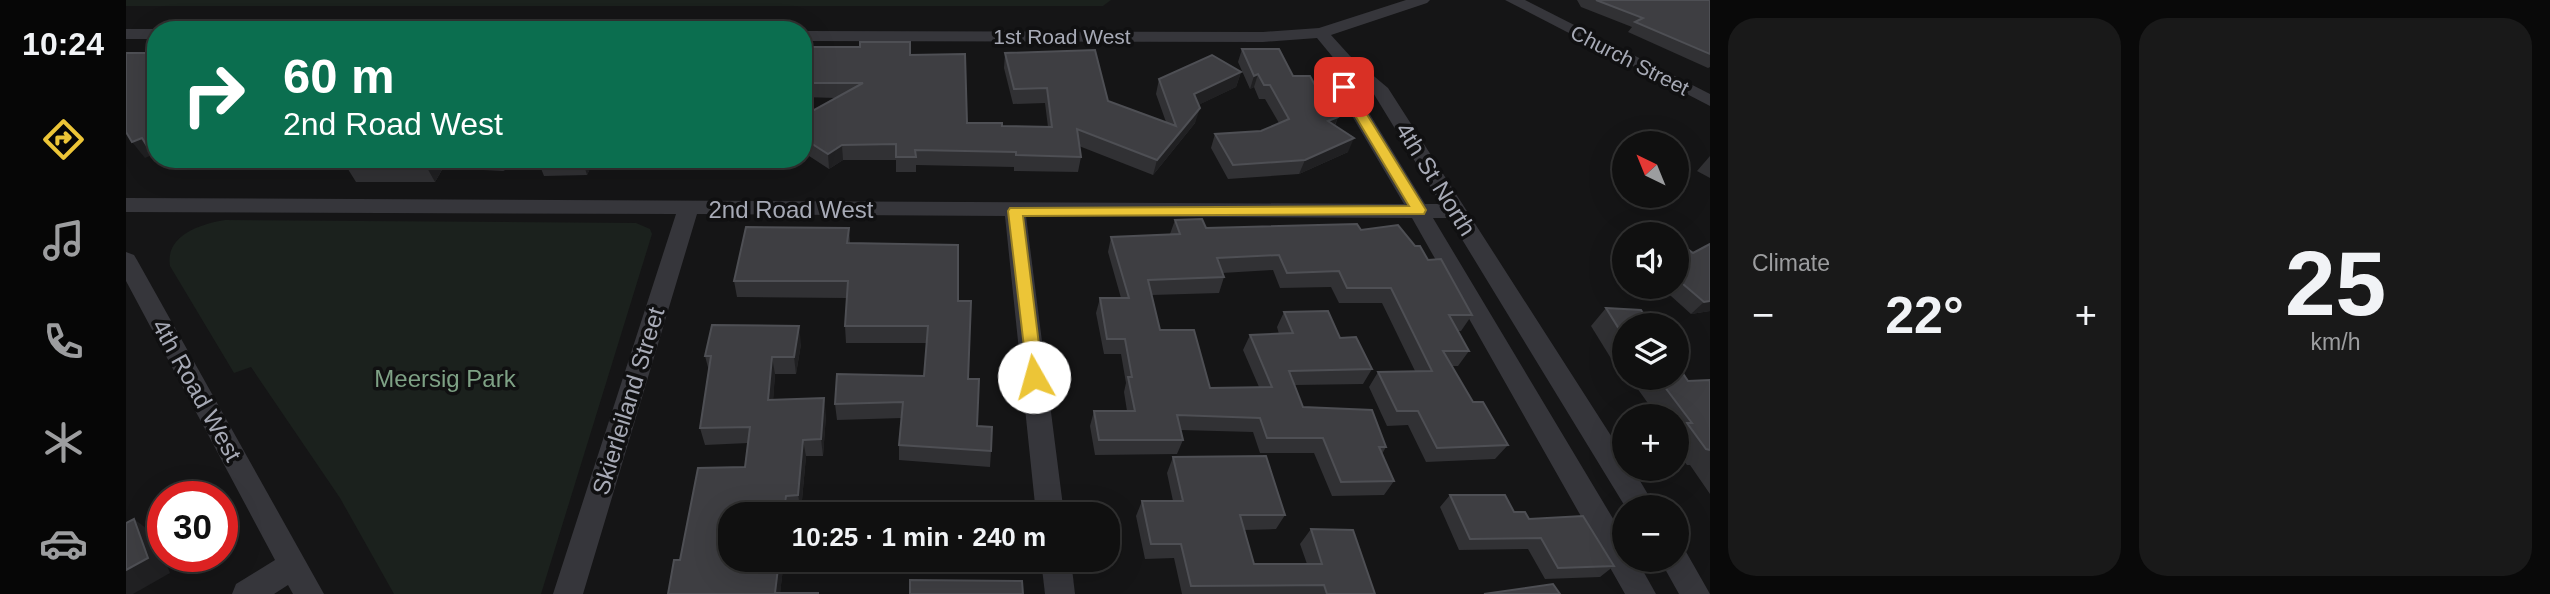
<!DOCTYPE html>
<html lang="en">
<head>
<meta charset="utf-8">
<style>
	:root { --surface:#101010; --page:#191919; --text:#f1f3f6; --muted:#9c9d9f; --line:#303030; --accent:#ecc537 }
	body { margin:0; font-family:Arial,sans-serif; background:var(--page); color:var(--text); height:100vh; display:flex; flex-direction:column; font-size:26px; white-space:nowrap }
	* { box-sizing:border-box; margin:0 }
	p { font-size:23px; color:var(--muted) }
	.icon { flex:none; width:38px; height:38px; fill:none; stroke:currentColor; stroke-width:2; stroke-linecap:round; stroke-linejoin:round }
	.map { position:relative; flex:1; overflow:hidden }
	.panel { display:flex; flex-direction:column; gap:18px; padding:18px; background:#090909; width:840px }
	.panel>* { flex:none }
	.guide { position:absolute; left:21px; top:21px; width:665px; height:147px; border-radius:28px; box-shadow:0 7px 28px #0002,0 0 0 2px var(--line); background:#0b6e4f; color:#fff; overflow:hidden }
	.needle { width:46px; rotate:317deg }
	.controls { position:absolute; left:1486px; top:131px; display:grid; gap:14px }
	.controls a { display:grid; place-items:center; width:77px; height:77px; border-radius:50%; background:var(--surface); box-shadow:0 7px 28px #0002,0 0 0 2px var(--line); font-size:35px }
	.speed { position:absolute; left:21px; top:481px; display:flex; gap:14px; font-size:35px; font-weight:700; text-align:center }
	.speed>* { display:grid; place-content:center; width:91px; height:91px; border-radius:50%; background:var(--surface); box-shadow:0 7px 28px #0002,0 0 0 2px var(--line); line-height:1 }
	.speed .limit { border:10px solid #d22; background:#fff; color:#111 }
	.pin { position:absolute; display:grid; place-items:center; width:60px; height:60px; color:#fff; margin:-30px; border-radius:14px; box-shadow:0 4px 10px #0006 }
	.me { position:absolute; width:77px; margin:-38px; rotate:353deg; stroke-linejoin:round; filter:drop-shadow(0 0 5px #0008) }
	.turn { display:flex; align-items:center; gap:24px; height:147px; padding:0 21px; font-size:32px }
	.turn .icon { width:91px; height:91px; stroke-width:2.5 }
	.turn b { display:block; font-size:49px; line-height:60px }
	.big { font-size:52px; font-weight:600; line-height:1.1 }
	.panel .widget { flex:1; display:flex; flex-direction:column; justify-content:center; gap:10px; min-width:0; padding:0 24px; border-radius:28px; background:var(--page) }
	.panel .dial { align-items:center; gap:0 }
	.dial b { font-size:91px; line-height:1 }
	.heat { display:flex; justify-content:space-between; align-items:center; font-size:38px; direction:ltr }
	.panel .tiles { flex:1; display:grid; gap:18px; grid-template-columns:repeat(2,1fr) }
	.trip { position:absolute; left:592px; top:502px; width:402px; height:70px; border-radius:28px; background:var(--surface); box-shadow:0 7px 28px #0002,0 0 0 2px var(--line); font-weight:600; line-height:70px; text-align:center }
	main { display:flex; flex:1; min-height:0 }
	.menu { display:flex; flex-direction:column; width:126px; justify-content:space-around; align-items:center; background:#060606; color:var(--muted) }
	.menu .icon { width:49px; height:49px }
	.menu .selected { color:var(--accent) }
	.menu b { font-size:32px; color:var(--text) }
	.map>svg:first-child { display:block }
	.green { fill:#1b211d }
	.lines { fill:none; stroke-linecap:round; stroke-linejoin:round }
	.minor { fill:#36363b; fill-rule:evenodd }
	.wall { fill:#313134 }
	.shaded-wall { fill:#202022 }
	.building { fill:#3e3e42; stroke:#4e4f54; stroke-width:2 }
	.route { fill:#ecc537; stroke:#998024; stroke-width:2 }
	.labels { text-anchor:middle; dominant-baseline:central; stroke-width:7; stroke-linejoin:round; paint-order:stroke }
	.far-street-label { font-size:21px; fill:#a7aab6; stroke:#101011 }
	.street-label { font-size:24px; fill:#a7aab6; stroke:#101011 }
	.park-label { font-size:24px; fill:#7ea185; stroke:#101011 }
</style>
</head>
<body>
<main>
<nav class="menu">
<b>10:24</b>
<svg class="icon selected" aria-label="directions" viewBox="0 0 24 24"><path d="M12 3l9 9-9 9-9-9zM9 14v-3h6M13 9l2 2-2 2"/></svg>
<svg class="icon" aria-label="music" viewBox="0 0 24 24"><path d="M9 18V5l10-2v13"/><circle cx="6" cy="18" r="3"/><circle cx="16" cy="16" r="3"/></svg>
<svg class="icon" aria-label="phone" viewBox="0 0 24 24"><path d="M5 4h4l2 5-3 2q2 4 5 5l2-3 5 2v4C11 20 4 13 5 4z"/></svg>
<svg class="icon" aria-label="climate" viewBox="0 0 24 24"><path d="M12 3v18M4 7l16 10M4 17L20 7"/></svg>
<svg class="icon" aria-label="car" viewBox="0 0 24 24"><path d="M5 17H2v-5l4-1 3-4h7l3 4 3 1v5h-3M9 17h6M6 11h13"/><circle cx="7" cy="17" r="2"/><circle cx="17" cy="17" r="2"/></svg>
</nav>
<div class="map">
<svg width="1584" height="594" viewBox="0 0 1584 594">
	<rect width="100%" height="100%" fill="#151516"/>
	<g class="green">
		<polygon points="0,0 985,0 977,6 0,6"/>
		<path d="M 99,220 L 510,223 L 524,229 L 526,234 L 415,594 L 268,594 L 214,498 L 125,367 L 108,373 L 44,266 C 39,235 75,224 99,220 Z"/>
	</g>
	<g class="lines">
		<g class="minor">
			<path d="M 1280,0 L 1304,0 L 1301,3 L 1205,35 L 1224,56 L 1262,88 L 1498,456 L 1498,469 L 1507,469 L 1530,508 L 1500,508 L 1323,218 L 1307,218 L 1498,537 L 1498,560 L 1511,560 L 1530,594 L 1499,594 L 1286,218 L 900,216 L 938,514 L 910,514 L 879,216 L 571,214 L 457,594 L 427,594 L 550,214 L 0,212 L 0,198 L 1278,204 L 1209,87 L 1210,61 L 1191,38 L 1137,42 L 677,41 L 677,31 L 1137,32 L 1193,28 ZM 1227,75 L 1246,91 L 1315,204 L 1299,204 L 1227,87 Z"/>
			<polygon points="1379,0 1399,0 1584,94 1584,106"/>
			<polygon points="0,29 30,29 33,30 30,30 30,39 0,39"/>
			<polygon points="0,252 8,255 11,260 198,594 167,594 162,585 148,594 106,594 110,584 149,560 0,281"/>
			<polygon points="1550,547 1559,550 1584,594 1553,594 1534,560 1550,560"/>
			<polygon points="915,560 945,560 949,594 919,594"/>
		</g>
	</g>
	<g class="wall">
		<polygon points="1451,0 1584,0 1584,67 1582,68 1502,32 1506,27 1455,7"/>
		<polygon points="677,47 784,55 841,123 876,126 922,127 919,103 887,104 878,68 879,53 982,101 1040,122 1030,94 1033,79 1115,72 1110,87 1072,105 1069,123 1027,175 953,146 955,157 952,172 888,171 888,167 790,165 790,172 770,172 770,160 717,160 703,169 677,152 677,116 710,98 677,97"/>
		<polygon points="1116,49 1167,76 1195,96 1212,117 1209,126 1222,152 1173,174 1102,179 1085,148 1089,134 1135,131 1153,123 1139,99 1133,99 1128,87 1124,89 1112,62"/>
		<polygon points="1584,156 1584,178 1571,171"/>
		<polygon points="102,159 385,159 378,171 317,168 309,182 230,182 220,166 222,163 172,164 169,168 109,169"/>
		<polygon points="412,159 498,159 467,162 461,175 418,176 412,161"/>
		<polygon points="515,159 631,159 630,164 517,167"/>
		<polygon points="1049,220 1080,228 1235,230 1289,246 1302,260 1346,315 1335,331 1332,331 1343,351 1332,366 1326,366 1347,402 1382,445 1369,459 1300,462 1282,425 1261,426 1243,387 1252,372 1289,371 1256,303 1213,303 1205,287 1154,288 1147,270 1096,273 1098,277 1093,293 1026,295 1034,330 1084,388 1133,387 1117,350 1124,335 1153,334 1151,327 1158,312 1214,338 1246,369 1237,384 1169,385 1177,407 1260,447 1256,454 1268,481 1258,495 1206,496 1188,453 1134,453 1127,432 1055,430 1057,440 1051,454 969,455 964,426 968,411 1001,411 998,392 1000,383 995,354 978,354 970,313 974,298 995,298 982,252 985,237 1044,234"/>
		<polygon points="723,228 724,243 832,301 842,379 851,426 865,451 864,467 773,460 773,445 776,418 711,420 709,404 798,376 801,343 720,343 719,326 721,298 611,297 608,281"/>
		<polygon points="1584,244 1584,311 1565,314 1535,287 1550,287 1550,252 1567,253"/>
		<polygon points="1480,308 1498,326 1498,374 1494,373 1465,326"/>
		<polygon points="675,344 670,374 649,374 647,400 700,415 697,456 680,456 675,511 663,511 663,514 604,514 604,560 658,560 654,593 542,594 554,560 619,467 622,443 579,445 574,428 583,371 579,356"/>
		<polygon points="1504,378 1532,378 1562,381 1584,380 1584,494 1564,465 1561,465 1550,451 1550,416 1531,416"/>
		<polygon points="1047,457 1159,515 1150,529 1118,530 1128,564 1181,564 1174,544 1185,529 1249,594 1056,594 1048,558 1019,559 1010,516 1016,501 1047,501 1041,473"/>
		<polygon points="1324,495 1388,512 1403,519 1488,566 1474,577 1419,579 1402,549 1333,550 1314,507"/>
	</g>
	<g class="shaded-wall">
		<polygon points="1115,72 1110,87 1064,109 1068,94"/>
		<polygon points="1132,74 1128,87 1124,89 1128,76"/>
		<polygon points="1074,108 1069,123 1027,175 1031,160"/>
		<polygon points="1212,117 1206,131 1202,121"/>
		<polygon points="16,138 30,142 30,157 28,154 19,158 6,142"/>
		<polygon points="1228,138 1222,152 1173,174 1179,160"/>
		<polygon points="716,145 717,160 703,169 702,154"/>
		<polygon points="164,159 169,159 172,164 169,168"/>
		<polygon points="305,159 313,159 317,168 309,182 300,166"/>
		<polygon points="373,159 385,159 378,171"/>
		<polygon points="456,159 466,159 467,162 461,175"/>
		<polygon points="1584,301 1584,311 1565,314 1578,302"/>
		<polygon points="673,326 675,344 670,374 668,357"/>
		<polygon points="646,357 649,374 646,417 642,400"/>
		<polygon points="698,398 700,415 697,456 695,439"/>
		<polygon points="677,440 680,456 675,511 672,495"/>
		<polygon points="660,496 663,511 663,514 658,514"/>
		<polygon points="8,519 29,535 44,573 7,594 0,594 0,570"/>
		<polygon points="653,560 658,560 654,594 649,594"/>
	</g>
	<g class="building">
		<polygon points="1470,0 1584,0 1584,54 1509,22 1517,18"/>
		<polygon points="734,42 784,42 784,55 839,54 841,123 876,123 876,126 926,127 921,88 888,89 879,53 969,50 982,101 1050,126 1033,79 1086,55 1115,72 1068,94 1074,108 1031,160 951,129 955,157 890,155 890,152 789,150 790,157 770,157 770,144 716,145 702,154 677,138 677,116 737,83 677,83 677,47 734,47"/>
		<polygon points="30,48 30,142 21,146 16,138 6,142 0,132 0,53 23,53"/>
		<polygon points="1116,49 1153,49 1167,76 1184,76 1195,96 1198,96 1212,117 1202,121 1228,138 1179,160 1107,165 1089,134 1135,131 1163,119 1144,85 1138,85 1132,74 1128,76"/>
		<polygon points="225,159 305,159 300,166 220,166"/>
		<polygon points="412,159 456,159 412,161"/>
		<polygon points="1076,219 1080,228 1231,224 1235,230 1272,225 1289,246 1294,246 1302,260 1315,259 1346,315 1323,315 1343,351 1317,351 1347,402 1357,402 1382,445 1311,448 1292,411 1271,411 1252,372 1306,371 1265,288 1221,288 1213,271 1161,273 1153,255 1091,258 1098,277 1022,280 1034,330 1068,330 1084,388 1146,387 1124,335 1167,333 1158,312 1202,311 1214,338 1230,337 1246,369 1163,371 1177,407 1246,410 1260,447 1253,447 1268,481 1215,482 1197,438 1141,438 1134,418 1051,415 1057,440 973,440 968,411 1009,411 1002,377 1006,377 999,339 981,339 974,298 1003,298 985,237 1054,234 1049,220"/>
		<polygon points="620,227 723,228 721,243 832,245 832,301 845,301 842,379 853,379 851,426 866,427 865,451 773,445 777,402 709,404 711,374 798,376 802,326 719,326 722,281 608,281"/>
		<polygon points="1584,244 1584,301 1578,302 1550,278 1550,252 1563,250 1567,253"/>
		<polygon points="1480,308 1515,310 1525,326 1498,326 1498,337"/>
		<polygon points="586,325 673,326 668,357 646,357 642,400 698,398 695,439 677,440 672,495 660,496 658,514 604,514 604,560 653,560 649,593 692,593 692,594 542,594 548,560 554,560 572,468 619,467 624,427 574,428 585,356 579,356"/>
		<polygon points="1550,363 1562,381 1584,380 1584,450 1580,449 1561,423 1566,423 1532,378 1550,378"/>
		<polygon points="1140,456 1159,515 1114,515 1128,564 1196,564 1185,529 1227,530 1249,594 1201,594 1198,585 1065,586 1055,544 1025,544 1016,501 1057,501 1047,457"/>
		<polygon points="1324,495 1379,495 1388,512 1399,512 1403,519 1457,516 1488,566 1432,568 1415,538 1344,539"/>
		<polygon points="8,519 22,558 0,570 0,523"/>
		<polygon points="784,580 896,581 897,594 784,594"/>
		<polygon points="1427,584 1434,594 1358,594"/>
	</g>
	<polygon class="route" points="1218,83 1224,87 1300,210 1298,214 897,216 917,377 914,381 902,381 882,211 884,208 1283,206 1212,87"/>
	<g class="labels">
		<g class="far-street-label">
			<text x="936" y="36">1st Road West</text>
			<text transform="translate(1504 60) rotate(27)">Church Street</text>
		</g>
		<g class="street-label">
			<text transform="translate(1310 179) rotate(58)">4th St North</text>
			<text x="665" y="209">2nd Road West</text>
			<text transform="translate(71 390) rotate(61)">4th Road West</text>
			<text transform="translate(502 401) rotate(-73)">Skierleiland Street</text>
		</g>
		<g class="park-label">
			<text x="319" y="378">Meersig Park</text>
		</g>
	</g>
</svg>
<div class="controls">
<a><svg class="needle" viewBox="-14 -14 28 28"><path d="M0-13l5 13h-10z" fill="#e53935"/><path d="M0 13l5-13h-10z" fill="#9c9d9f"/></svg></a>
<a><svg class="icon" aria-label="sound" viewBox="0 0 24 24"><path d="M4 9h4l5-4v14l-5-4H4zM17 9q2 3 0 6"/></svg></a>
<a><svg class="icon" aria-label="layers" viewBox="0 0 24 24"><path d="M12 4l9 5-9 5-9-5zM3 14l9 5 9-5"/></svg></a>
<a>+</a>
<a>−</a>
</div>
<div class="speed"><div class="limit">30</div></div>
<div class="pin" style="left:1218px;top:87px;background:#d93025"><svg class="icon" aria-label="arrive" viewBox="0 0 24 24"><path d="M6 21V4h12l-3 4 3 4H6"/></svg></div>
<svg class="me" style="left:908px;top:377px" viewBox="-20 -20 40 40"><circle r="19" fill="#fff"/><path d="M0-13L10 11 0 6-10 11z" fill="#ecc537"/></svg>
<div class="trip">10:25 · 1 min · 240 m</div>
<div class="guide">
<div class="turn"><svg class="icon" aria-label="right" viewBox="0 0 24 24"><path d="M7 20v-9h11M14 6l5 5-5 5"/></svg><div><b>60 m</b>2nd Road West</div></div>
</div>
</div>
<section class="panel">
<div class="tiles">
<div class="widget"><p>Climate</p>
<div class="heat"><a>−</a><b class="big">22°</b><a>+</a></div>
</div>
<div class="widget dial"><b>25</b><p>km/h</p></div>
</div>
</section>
</main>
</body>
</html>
